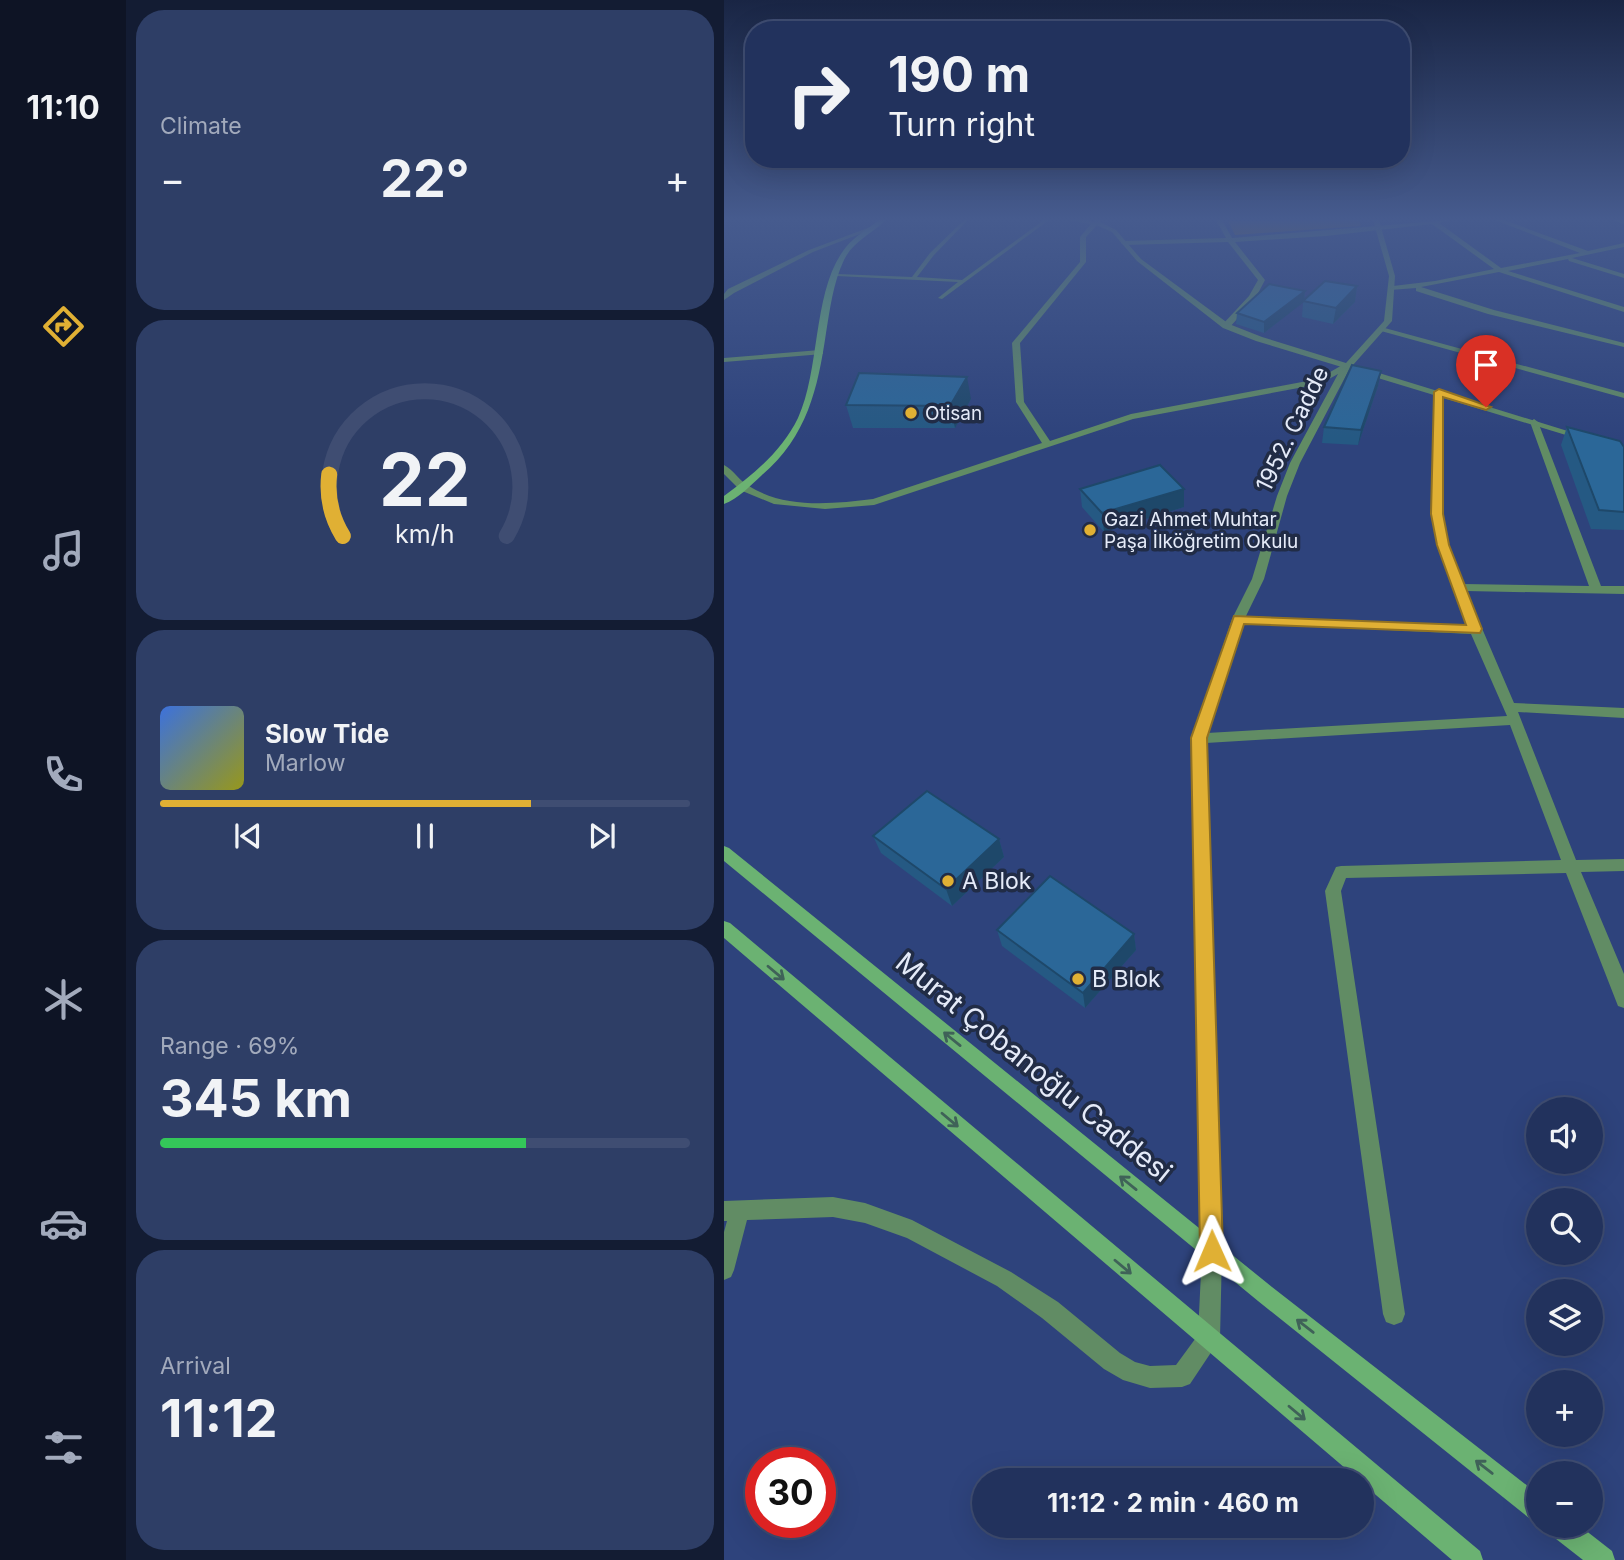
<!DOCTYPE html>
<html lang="en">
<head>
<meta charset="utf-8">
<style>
	:root { --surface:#22325d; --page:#2e3e66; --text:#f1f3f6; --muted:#a2aabc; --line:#3f4d72; --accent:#e0b034 }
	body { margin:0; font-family:Inter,sans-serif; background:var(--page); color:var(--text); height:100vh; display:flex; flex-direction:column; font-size:26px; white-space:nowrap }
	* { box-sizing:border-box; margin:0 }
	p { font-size:23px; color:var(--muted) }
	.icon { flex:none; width:38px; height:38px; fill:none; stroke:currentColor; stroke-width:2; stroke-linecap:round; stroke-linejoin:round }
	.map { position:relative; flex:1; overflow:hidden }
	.panel { display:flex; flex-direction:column; gap:10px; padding:10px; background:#131c33; width:598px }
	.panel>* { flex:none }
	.top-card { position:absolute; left:21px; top:21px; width:665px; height:147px; border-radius:28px; box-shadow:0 7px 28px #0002,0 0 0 2px var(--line); background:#22325d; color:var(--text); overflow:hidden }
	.tools { position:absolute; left:802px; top:1097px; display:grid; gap:14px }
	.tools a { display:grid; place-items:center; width:77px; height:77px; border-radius:50%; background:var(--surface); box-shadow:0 7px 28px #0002,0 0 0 2px var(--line); font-size:35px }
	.speed { position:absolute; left:21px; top:1447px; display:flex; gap:14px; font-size:35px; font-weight:700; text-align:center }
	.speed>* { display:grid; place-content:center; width:91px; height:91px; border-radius:50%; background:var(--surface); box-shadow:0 7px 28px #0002,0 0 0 2px var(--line); line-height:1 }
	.speed .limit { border:10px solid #d22; background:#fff; color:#111 }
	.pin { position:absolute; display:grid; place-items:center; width:60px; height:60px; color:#fff; margin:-72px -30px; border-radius:50% 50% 50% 0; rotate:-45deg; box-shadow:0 0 7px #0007 }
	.pin .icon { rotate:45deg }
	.me { position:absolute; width:77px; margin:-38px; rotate:359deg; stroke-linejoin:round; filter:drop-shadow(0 0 5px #0008) }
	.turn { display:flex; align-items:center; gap:24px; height:147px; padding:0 28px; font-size:32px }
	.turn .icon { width:91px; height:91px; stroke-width:2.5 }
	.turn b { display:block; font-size:49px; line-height:60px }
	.big { font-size:52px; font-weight:700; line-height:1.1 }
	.panel .tile { flex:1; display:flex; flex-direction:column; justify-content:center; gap:10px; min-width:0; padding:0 24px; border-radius:28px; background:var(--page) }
	.panel .dial { align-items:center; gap:0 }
	.dial svg { height:182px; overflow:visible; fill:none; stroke:var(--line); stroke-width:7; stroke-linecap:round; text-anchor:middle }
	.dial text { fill:var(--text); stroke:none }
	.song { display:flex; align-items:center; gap:21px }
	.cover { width:84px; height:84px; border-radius:10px; background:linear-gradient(135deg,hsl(220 70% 55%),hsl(60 70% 35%)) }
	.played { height:7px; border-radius:4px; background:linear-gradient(90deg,var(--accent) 70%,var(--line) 70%) }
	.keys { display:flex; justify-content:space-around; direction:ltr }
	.heat { display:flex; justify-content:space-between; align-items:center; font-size:38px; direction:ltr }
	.charge { height:10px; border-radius:5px; background:linear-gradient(90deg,#34c759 69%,var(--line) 0) }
	.trip { position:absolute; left:248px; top:1468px; width:402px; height:70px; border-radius:35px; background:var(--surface); box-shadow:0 7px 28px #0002,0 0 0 2px var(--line); font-weight:700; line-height:70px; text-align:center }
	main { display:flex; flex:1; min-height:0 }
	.dock { display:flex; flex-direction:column; width:126px; justify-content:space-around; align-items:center; background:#0e1425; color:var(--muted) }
	.dock .icon { width:49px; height:49px }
	.dock .active { color:var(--accent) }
	.dock b { font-size:32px; color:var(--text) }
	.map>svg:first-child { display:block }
	.green { fill:#7e6529 }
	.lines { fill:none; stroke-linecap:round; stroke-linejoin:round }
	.service { fill:#618c64; fill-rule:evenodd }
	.minor { fill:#618c64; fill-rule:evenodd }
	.tertiary { fill:#618c64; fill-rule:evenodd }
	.secondary { fill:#6bb272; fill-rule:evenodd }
	.wall { fill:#255983 }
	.shaded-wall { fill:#1e486a }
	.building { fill:#2b6798; stroke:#1e486a; stroke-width:2 }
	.oneway { stroke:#3f6258 }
	.route { fill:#e0b034; stroke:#927222; stroke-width:2 }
	.poi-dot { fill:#e0b034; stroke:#212c46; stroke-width:2.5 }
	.labels { text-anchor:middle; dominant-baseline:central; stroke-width:7; stroke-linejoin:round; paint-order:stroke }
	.far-poi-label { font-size:19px; fill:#e5ebf9; stroke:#212c46; text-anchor:start }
	.street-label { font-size:23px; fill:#e5ebf9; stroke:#212c46 }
	.poi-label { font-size:23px; fill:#e5ebf9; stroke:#212c46; text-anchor:start }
	.near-street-label { font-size:28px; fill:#e5ebf9; stroke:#212c46 }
</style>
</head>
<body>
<main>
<nav class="dock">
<b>11:10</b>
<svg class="icon active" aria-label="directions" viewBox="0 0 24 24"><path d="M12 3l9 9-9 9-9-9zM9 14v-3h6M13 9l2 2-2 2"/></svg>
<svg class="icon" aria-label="music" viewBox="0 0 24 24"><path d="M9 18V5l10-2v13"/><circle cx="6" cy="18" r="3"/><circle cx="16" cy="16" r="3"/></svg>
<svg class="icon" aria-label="phone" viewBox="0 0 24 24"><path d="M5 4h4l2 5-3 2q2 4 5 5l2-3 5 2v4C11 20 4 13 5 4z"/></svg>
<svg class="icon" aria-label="climate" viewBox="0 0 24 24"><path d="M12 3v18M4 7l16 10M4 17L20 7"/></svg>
<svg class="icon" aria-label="car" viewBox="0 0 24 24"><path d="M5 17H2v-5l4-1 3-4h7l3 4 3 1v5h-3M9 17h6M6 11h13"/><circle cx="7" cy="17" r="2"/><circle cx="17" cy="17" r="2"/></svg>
<svg class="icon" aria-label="filters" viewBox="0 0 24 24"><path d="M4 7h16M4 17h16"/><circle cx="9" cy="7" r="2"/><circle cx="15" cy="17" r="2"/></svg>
</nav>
<section class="panel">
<div class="tile"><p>Climate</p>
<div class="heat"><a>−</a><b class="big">22°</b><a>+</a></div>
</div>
<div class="tile dial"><svg viewBox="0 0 100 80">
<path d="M14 69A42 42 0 1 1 86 69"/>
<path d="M14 69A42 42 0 0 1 8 42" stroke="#e0b034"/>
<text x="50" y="56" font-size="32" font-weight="700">22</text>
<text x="50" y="72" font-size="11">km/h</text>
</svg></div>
<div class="tile">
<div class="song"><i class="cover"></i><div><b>Slow Tide</b><p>Marlow</p></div></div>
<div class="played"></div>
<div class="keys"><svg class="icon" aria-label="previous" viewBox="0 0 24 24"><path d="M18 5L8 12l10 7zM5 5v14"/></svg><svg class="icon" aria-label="pause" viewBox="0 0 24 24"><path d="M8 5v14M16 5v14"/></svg><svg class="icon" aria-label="next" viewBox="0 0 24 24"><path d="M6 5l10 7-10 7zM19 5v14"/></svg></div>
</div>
<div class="tile"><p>Range · 69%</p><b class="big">345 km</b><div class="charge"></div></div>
<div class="tile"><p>Arrival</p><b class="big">11:12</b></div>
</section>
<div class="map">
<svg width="900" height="1560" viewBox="0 0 900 1560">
	<rect width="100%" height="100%" fill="#2e437c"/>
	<polygon class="green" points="635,220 637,226 511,235 504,221"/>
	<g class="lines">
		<polygon class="service" points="240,220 244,220 210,255 193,277 238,280 320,220 325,220 218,299 214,298 234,282 113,276 111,275 113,274 188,277 206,253"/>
		<g class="minor">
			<path d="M 343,220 L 362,220 L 375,223 L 362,237 L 362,262 L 296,343 L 300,402 L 326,441 L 407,414 L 594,379 L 620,364 L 627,366 L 576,463 L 563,496 L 540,579 L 522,616 L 743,626 L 714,545 L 708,514 L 711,392 L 715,389 L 719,392 L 718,514 L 724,545 L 739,584 L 865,586 L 806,422 L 810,419 L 814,422 L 877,586 L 900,586 L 900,594 L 742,591 L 790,703 L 900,708 L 900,718 L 794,712 L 852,860 L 900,859 L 900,871 L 857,872 L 900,974 L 900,1008 L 894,1006 L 842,873 L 622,878 L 617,891 L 681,1314 L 678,1322 L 670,1325 L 662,1322 L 659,1314 L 601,891 L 612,867 L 617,866 L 837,860 L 786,725 L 482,743 L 498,1251 L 496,1339 L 466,1384 L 458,1387 L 426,1388 L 399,1380 L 380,1369 L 318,1318 L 273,1286 L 183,1238 L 141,1223 L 109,1217 L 23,1220 L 10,1270 L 7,1277 L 0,1280 L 0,1232 L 3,1221 L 0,1221 L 0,1201 L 109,1197 L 141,1203 L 188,1220 L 287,1272 L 334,1302 L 396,1353 L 411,1362 L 426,1366 L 452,1365 L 474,1335 L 478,1251 L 468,738 L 508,619 L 528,579 L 553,496 L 566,463 L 614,374 L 596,384 L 409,419 L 150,505 L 101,509 L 50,504 L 16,490 L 0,474 L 0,465 C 10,470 15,481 25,486 C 61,509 108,504 149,499 L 318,443 L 292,402 L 288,343 L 356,262 L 356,237 L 367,224 ZM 519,623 L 747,634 L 783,716 L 483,733 Z"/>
			<polygon points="492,220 498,220 508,238 725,220 715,223 777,268 856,253 771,220 780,220 864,251 900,243 900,247 848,258 900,274 900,278 845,261 844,259 784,271 900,307 900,312 775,272 697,287 770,310 900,343 900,347 764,314 692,291 692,288 666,290 669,286 711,281 770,269 708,224 602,236 511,242 541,280 531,299 505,328 499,328 499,324 525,296 534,280 504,242 400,245 397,243 400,241 502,238"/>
			<polygon points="149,226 154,227 89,252 10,293 0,300 0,294 4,289 85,250"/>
			<polygon points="657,327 900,393 900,398 657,331"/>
			<polygon points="96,350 99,350 99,354 0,362 0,358"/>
		</g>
		<polygon class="tertiary" points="371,220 377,220 376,222 392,230 417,259 505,324 538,337 622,363 660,321 665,276 649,220 655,220 671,276 668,321 629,365 863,437 855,439 532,341 499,328 413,261 388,232 370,224"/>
		<g class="secondary">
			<path d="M 155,220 L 162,220 C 148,234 129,241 120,260 C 109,283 106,309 102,333 C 94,388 83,437 38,475 C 27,485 14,499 0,504 L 0,496 C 29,475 58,451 74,418 C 97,368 88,289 122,247 C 131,236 144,229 155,220 Z"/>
			<polygon points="890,220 900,220 900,224 891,221"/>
			<polygon points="0,846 5,848 548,1287 814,1494 814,1521 805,1518 534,1301 0,861"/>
			<polygon points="0,921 6,923 756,1551 759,1560 728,1560 639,1484 639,1480 635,1480 0,938"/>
			<polygon points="824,1526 856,1526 888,1551 891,1560 859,1560 827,1535"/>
		</g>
	</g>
	<g class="wall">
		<polygon points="633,286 631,302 609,324 578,317 579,302 540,333 512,324 513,313 581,291 580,301"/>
		<polygon points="657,371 654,386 634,445 598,443 600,427"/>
		<polygon points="247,399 231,428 129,428 122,405"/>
		<polygon points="843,427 900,447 900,530 867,529 837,445"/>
		<polygon points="356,489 460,507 380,532 358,507"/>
		<polygon points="149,836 275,839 280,857 228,906 157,853"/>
		<polygon points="273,930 410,934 412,950 361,1008 278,946"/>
	</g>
	<g class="shaded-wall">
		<polygon points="633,286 631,302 609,324 612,308"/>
		<polygon points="581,291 580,302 540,333 540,322"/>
		<polygon points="657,371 654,386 634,445 637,430"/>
		<polygon points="243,377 247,399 231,428 226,406"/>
		<polygon points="460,489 460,507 380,532 378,513"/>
		<polygon points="275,839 280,857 228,906 222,889"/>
		<polygon points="410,934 412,950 361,1008 359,993"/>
	</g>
	<g class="building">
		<polygon points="601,281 633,286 612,308 579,301"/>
		<polygon points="545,284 581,291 540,322 513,313"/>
		<polygon points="628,365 657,371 637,430 600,427"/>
		<polygon points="135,373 243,377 226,406 122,405"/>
		<polygon points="843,427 896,441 900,447 900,512 875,510"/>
		<polygon points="436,465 460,489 378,513 356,489"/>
		<polygon points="203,791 275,839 222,889 149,836"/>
		<polygon points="326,876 410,934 359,993 273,930"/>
	</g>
	<defs><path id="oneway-shaft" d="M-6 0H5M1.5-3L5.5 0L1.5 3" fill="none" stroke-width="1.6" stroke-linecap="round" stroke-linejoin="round" transform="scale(1.75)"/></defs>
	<g class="oneway">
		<use href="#oneway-shaft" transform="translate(52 973) rotate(40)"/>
		<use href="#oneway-shaft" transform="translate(228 1039) rotate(-141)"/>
		<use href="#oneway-shaft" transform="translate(226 1120) rotate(40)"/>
		<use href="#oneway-shaft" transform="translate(404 1183) rotate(-141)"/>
		<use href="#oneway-shaft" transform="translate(399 1267) rotate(40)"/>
		<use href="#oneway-shaft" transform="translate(581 1326) rotate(-142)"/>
		<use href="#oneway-shaft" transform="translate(573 1413) rotate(40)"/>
		<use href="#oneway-shaft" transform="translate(760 1467) rotate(-142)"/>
	</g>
	<linearGradient id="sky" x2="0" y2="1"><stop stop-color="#192544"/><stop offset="0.5" stop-color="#465b8e"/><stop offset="1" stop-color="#465b8e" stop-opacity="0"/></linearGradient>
	<rect width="900" height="438" fill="url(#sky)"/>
	<polygon class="route" points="715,389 767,407 762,410 719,397 719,514 725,545 758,629 756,633 520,624 483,738 499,1251 496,1259 488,1262 479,1259 476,1251 467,738 510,616 742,625 713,545 707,514 710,392"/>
	<g class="poi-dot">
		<circle cx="187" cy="413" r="7"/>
		<circle cx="366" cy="530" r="7"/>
		<circle cx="224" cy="881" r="7"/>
		<circle cx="354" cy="979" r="7"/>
	</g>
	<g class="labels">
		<g class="far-poi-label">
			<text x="201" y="413">Otisan</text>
			<text x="380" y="519">Gazi Ahmet Muhtar<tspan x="380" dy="22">Paşa İlköğretim Okulu</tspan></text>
		</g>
		<g class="street-label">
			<text transform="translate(568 429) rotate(-64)">1952. Cadde</text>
		</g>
		<g class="poi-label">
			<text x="238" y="881">A Blok</text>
			<text x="368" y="979">B Blok</text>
		</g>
		<g class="near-street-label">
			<text transform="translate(310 1067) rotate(39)">Murat Çobanoğlu Caddesi</text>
		</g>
	</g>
</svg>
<div class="tools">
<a><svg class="icon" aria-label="sound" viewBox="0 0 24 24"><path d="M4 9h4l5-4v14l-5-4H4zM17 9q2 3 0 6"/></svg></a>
<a><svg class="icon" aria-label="search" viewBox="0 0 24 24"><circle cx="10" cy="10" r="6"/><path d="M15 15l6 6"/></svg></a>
<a><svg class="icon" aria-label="layers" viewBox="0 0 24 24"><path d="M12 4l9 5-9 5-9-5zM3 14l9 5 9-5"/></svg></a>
<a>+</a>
<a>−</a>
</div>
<div class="speed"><div class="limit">30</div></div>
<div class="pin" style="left:762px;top:407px;background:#d93025"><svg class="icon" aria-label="arrive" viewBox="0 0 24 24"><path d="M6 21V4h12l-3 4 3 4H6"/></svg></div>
<svg class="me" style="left:488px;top:1251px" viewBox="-20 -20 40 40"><path d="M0-17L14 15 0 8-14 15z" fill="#e0b034" stroke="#fff" stroke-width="4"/></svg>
<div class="trip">11:12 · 2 min · 460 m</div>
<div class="top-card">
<div class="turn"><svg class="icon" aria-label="right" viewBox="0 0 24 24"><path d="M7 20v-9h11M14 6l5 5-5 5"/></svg><div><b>190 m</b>Turn right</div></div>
</div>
</div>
</main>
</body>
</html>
